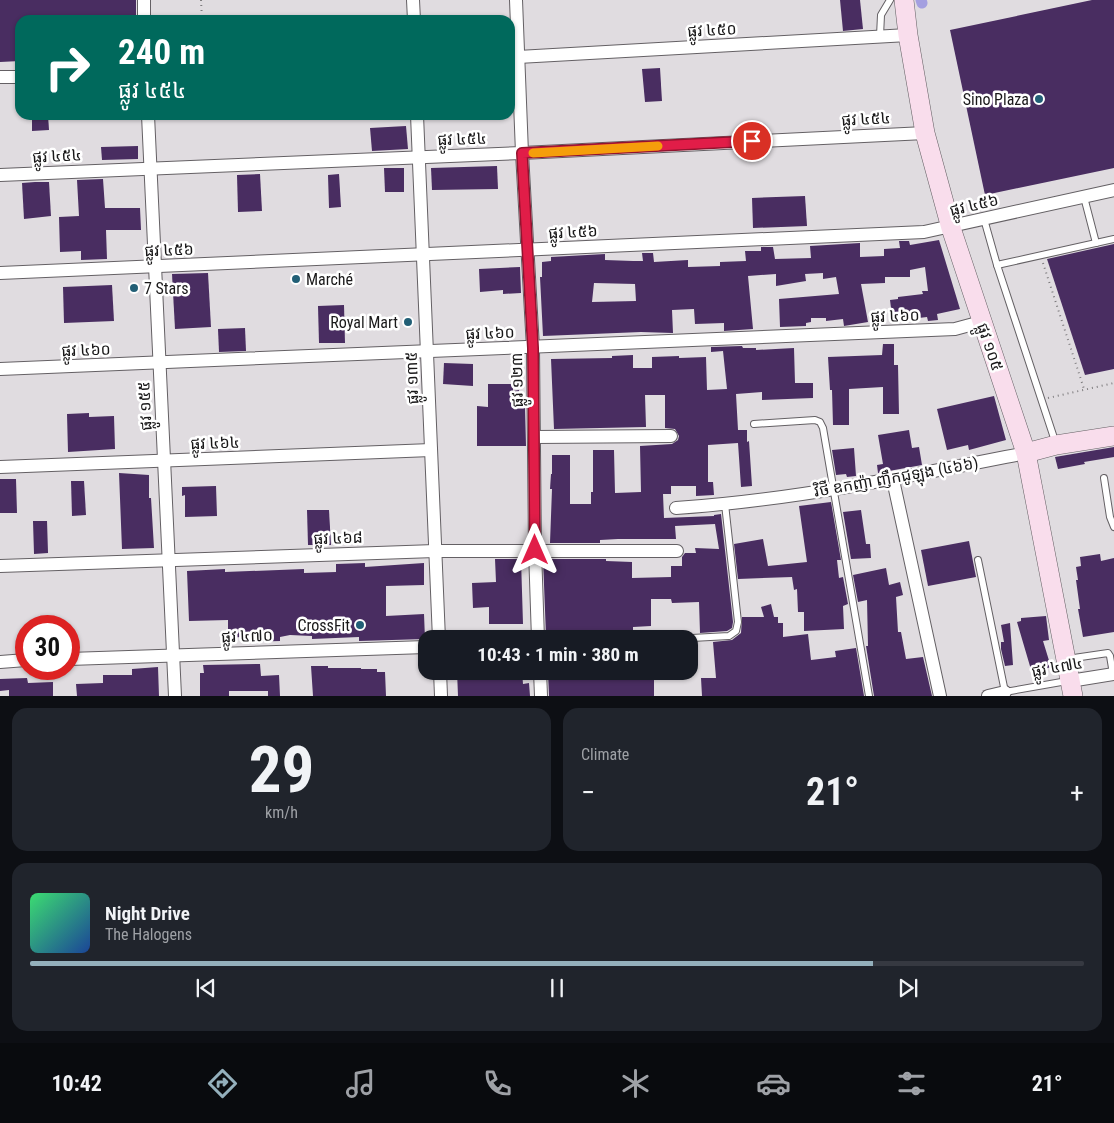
<!DOCTYPE html>
<html lang="en">
<head>
<meta charset="utf-8">
<style>
	:root { --surface:#171b24; --page:#20242c; --text:#f1f3f6; --muted:#9ea1a6; --line:#363941; --accent:#94b0bc }
	body { margin:0; font-family:"Roboto Condensed","Noto Sans Khmer",sans-serif; background:var(--page); color:var(--text); height:100vh; display:flex; flex-direction:column; font-size:19px; white-space:nowrap }
	* { box-sizing:border-box; margin:0 }
	p { font-size:16px; color:var(--muted) }
	.icon { flex:none; width:28px; height:28px; fill:none; stroke:currentColor; stroke-width:2; stroke-linecap:round; stroke-linejoin:round }
	.map { position:relative; height:696px; overflow:hidden }
	.side { display:flex; flex-direction:column; gap:12px; padding:12px; background:#0d0f14; flex:1 }
	.side>* { flex:none }
	.guide { position:absolute; left:15px; top:15px; width:500px; height:105px; border-radius:15px; box-shadow:0 1px 4px #0004; background:#00695c; color:#fff; overflow:hidden }
	.speed { position:absolute; left:15px; top:615px; display:flex; gap:10px; font-size:25px; font-weight:700; text-align:center }
	.speed>* { display:grid; place-content:center; width:65px; height:65px; border-radius:50%; background:var(--surface); box-shadow:0 1px 4px #0004; line-height:1 }
	.speed .limit { border:8px solid #d22; background:#fff; color:#111 }
	.pin { position:absolute; display:grid; place-items:center; width:42px; height:42px; color:#fff; margin:-21px; border:2px solid #fff; border-radius:50%; box-shadow:0 1px 5px #0007 }
	.me { position:absolute; width:55px; margin:-28px; rotate:0deg; stroke-linejoin:round; filter:drop-shadow(0 0 4px #0008) }
	.turn { display:flex; align-items:center; gap:18px; height:105px; padding:0 20px; font-size:22px }
	.turn .icon { width:65px; height:65px; stroke-width:2.5 }
	.turn b { display:block; font-size:35px; line-height:42px }
	.big { font-size:38px; font-weight:700; line-height:1.1 }
	.side .widget { flex:1; display:flex; flex-direction:column; justify-content:center; gap:8px; min-width:0; padding:0 18px; border-radius:15px; background:var(--page) }
	.side .dial { align-items:center; gap:0 }
	.dial b { font-size:65px; line-height:1 }
	.song { display:flex; align-items:center; gap:15px }
	.cover { width:60px; height:60px; border-radius:8px; background:linear-gradient(135deg,hsl(140 70% 55%),hsl(220 70% 35%)) }
	.played { height:5px; border-radius:2px; background:linear-gradient(90deg,var(--accent) 80%,var(--line) 80%) }
	.keys { display:flex; justify-content:space-around; direction:ltr }
	.heat { display:flex; justify-content:space-between; align-items:center; font-size:28px; direction:ltr }
	.side .tiles { flex:1; display:grid; gap:12px; grid-template-columns:1fr 1fr }
	.widget:last-child { grid-column:span 2 }
	.trip { position:absolute; left:418px; top:630px; width:280px; height:50px; border-radius:15px; background:var(--surface); box-shadow:0 1px 4px #0004; font-weight:700; line-height:50px; text-align:center }
	.menu { display:flex; height:80px; justify-content:space-around; align-items:center; background:#090b0e; color:var(--muted) }
	.menu .icon { width:35px; height:35px }
	.menu .on { color:var(--accent) }
	.menu b { font-size:22px; color:var(--text) }
	.map>svg:first-child { display:block }
	.lines { fill:none; stroke-linecap:round; stroke-linejoin:round }
	.canal { stroke:#a49fe0; stroke-width:11 }
	.building { fill:#492d61; fill-rule:evenodd }
	.lane-casing { stroke:#646064; stroke-width:8 }
	.street-casing { stroke:#646064; stroke-width:14 }
	.secondary-casing { stroke:#646064; stroke-width:20 }
	.path { stroke:#7e7c7e; stroke-width:2; stroke-dasharray:1 4; stroke-linecap:butt }
	.lane { stroke:#fff; stroke-width:6 }
	.street { stroke:#fff; stroke-width:12 }
	.secondary { stroke:#f9ddec; stroke-width:19 }
	.route-casing { stroke:#92132f; stroke-width:12 }
	.route { stroke:#e11d48; stroke-width:9 }
	.slow { stroke:#f59e0b; stroke-width:9 }
	.poi-dot { fill:#225f76; stroke:#fff; stroke-width:2 }
	.labels { text-anchor:middle; dominant-baseline:central; stroke-width:5; stroke-linejoin:round; paint-order:stroke }
	.street-label { font-size:16px; fill:#191819; stroke:#fff }
	.poi-label { font-size:16px; fill:#191819; stroke:#fff; text-anchor:end }
</style>
</head>
<body>
<div class="map">
<svg width="1114" height="696" viewBox="0 0 1114 696">
	<rect width="100%" height="100%" fill="#e0dce0"/>
	<g class="lines">
		<polyline class="canal" points="921,0 922,3"/>
	</g>
	<g class="building">
		<polygon points="0,0 136,0 136,20 20,20 20,61 0,62"/>
		<polygon points="840,0 860,0 863,29 843,31"/>
		<polygon points="1092,0 1114,0 1114,168 985,195 950,30"/>
		<polygon points="660,68 662,101 645,102 642,69"/>
		<polygon points="32,115 48,115 49,130 32,131"/>
		<polygon points="406,126 408,149 372,151 370,128"/>
		<polygon points="138,146 138,159 102,160 101,147"/>
		<polygon points="497,166 498,189 432,190 431,168"/>
		<polygon points="384,168 404,168 404,192 385,192"/>
		<polygon points="260,174 262,211 238,212 237,175"/>
		<polygon points="339,174 341,207 329,208 328,175"/>
		<polygon points="103,179 105,208 140,208 141,230 106,230 107,259 81,260 81,251 60,252 59,217 79,216 77,180"/>
		<polygon points="35,182 49,182 51,216 24,219 22,183"/>
		<polygon points="805,196 807,226 753,228 752,198"/>
		<path d="M 939,240 L 960,309 L 937,314 L 938,320 L 928,321 L 927,317 L 894,321 L 893,308 L 891,308 L 890,300 L 898,299 L 898,297 L 923,294 L 922,291 L 928,291 L 925,267 L 910,270 L 910,277 L 885,277 L 885,283 L 861,284 L 868,322 L 844,326 L 843,319 L 826,321 L 826,318 L 811,318 L 811,322 L 806,323 L 806,326 L 780,327 L 779,299 L 839,294 L 836,277 L 823,279 L 823,273 L 805,274 L 806,281 L 776,286 L 776,274 L 748,276 L 753,329 L 724,331 L 724,323 L 695,324 L 694,309 L 672,310 L 673,333 L 641,332 L 543,336 L 540,277 L 542,277 L 542,262 L 551,261 L 551,257 L 605,254 L 605,260 L 633,261 L 643,261 L 642,253 L 653,253 L 654,262 L 688,260 L 688,267 L 720,266 L 720,262 L 746,261 L 745,251 L 761,251 L 761,247 L 773,247 L 775,259 L 811,258 L 810,246 L 860,243 L 860,257 L 884,256 L 884,249 L 900,248 L 899,241 L 909,241 L 910,245 ZM 594,283 L 635,284 L 636,301 L 592,302 Z"/>
		<polygon points="1114,244 1114,369 1085,375 1047,259"/>
		<polygon points="520,267 521,293 503,294 503,290 480,292 479,269"/>
		<polygon points="208,273 211,327 175,329 172,274"/>
		<polygon points="112,285 114,321 64,323 63,287"/>
		<polygon points="344,305 345,343 319,343 318,306"/>
		<polygon points="245,328 246,351 219,352 218,329"/>
		<polygon points="883,344 894,344 894,365 898,365 899,414 883,414 883,387 849,389 849,425 833,425 832,390 830,390 828,357 882,355"/>
		<polygon points="742,346 743,348 756,348 756,350 794,348 795,383 813,383 813,398 762,400 762,392 736,394 738,430 747,430 747,442 749,441 752,486 741,487 738,443 708,445 708,482 713,482 714,495 696,496 696,486 671,486 671,494 663,494 664,518 714,516 714,515 721,514 733,622 732,628 727,631 700,633 699,602 672,603 671,599 651,599 651,626 633,627 633,635 546,636 543,559 606,559 606,561 632,562 632,578 671,577 671,566 682,566 682,557 685,553 696,553 695,548 719,549 715,524 675,526 676,539 618,539 600,540 600,543 550,543 552,489 550,489 551,474 552,474 552,455 570,455 570,504 591,504 591,492 593,492 593,450 614,450 615,493 641,492 640,446 672,444 678,440 679,436 675,429 665,428 665,395 645,395 646,427 554,429 551,359 612,358 612,356 633,355 633,368 652,368 652,357 679,356 679,358 706,357 707,390 727,389 723,351 711,352 711,347"/>
		<polygon points="444,363 473,364 473,386 443,384"/>
		<polygon points="488,384 513,384 513,391 519,390 520,407 525,407 526,446 477,446 477,406 488,407"/>
		<polygon points="994,396 1006,440 969,450 968,445 947,450 937,409"/>
		<polygon points="89,413 89,417 114,416 115,449 68,452 67,414"/>
		<polygon points="909,430 912,448 919,447 922,465 878,473 877,465 883,464 878,435"/>
		<polygon points="1114,447 1114,457 1084,462 1085,464 1058,469 1055,457"/>
		<polygon points="854,448 856,476 847,477 846,474 836,475 832,450"/>
		<polygon points="119,473 149,475 149,498 151,498 154,548 122,549"/>
		<polygon points="0,479 16,479 17,513 0,513"/>
		<polygon points="71,481 84,481 86,515 72,516"/>
		<polygon points="216,486 217,516 185,517 185,495 182,496 182,487"/>
		<polygon points="831,502 841,560 837,560 839,578 843,577 848,604 843,606 844,629 804,631 804,612 798,612 797,589 794,590 792,577 738,579 734,544 763,539 768,566 807,562 799,506"/>
		<polygon points="307,510 329,510 331,545 308,545"/>
		<polygon points="861,510 866,544 870,544 871,558 851,559 843,512"/>
		<polygon points="33,521 47,521 48,553 34,554"/>
		<polygon points="969,541 976,577 928,586 921,550"/>
		<polygon points="1100,554 1101,561 1114,558 1114,632 1083,637 1078,609 1080,609 1076,580 1078,580 1076,567 1081,566 1080,557"/>
		<polygon points="495,559 521,559 523,624 489,624 489,607 473,608 472,583 496,582"/>
		<polygon points="365,563 365,567 424,563 424,585 386,586 386,616 424,614 425,639 359,641 359,637 312,639 312,636 290,635 280,637 280,641 241,642 241,637 228,638 228,620 189,621 187,571 225,569 225,572 304,569 304,573 336,572 336,564"/>
		<polygon points="886,568 889,585 900,582 903,595 896,597 898,632 901,632 906,659 923,657 932,696 874,696 866,646 868,646 867,600 858,602 853,575"/>
		<polygon points="771,604 774,617 778,617 778,623 783,623 783,637 808,634 811,660 836,657 835,651 856,648 864,696 702,696 701,678 716,678 713,642 732,640 741,633 742,617 764,617 761,607"/>
		<polygon points="1046,616 1049,640 1043,641 1051,667 1032,673 1017,622 1021,621 1021,618"/>
		<polygon points="1010,623 1013,665 1005,666 1001,649 1001,642 1004,642 1001,625"/>
		<polygon points="260,664 261,676 279,675 280,696 268,696 268,691 229,691 229,696 200,696 200,673 204,673 203,665"/>
		<polygon points="311,666 328,666 328,668 361,668 361,669 377,669 377,672 385,672 386,696 313,696"/>
		<polygon points="158,667 159,696 77,696 76,684 103,683 103,675 132,675 132,669"/>
		<polygon points="457,671 522,671 523,684 529,683 530,696 458,696"/>
		<polygon points="606,671 678,671 678,678 654,680 654,696 549,696 548,673"/>
		<polygon points="27,678 28,683 53,682 53,696 9,696 9,690 0,691 0,679"/>
	</g>
	<g class="lines">
		<g class="lane-casing">
			<g id="lane">
				<polyline points="880,36 881,15 890,0"/>
				<polyline points="1084,197 1096,243"/>
				<polyline points="984,219 997,265 1056,444"/>
				<polyline points="997,265 1114,239"/>
				<polyline points="754,424 815,420 820,422 823,428 869,696"/>
				<polyline points="1104,478 1110,517 1114,527"/>
				<polyline points="978,560 1005,692 1067,681"/>
				<polyline points="673,639 729,636 736,631 738,622 725,504"/>
				<polyline points="1067,659 1108,653 1110,656 1113,674"/>
			</g>
		</g>
		<g class="street-casing">
			<g id="street">
				<polyline points="144,0 144,20"/>
				<polyline points="413,0 414,20"/>
				<polyline points="516,0 522,153 533,348 535,550 538,639"/>
				<polyline points="518,57 908,35"/>
				<polyline points="0,77 20,77"/>
				<polyline points="148,115 175,696"/>
				<polyline points="417,115 439,639"/>
				<polyline points="0,175 522,153 925,133"/>
				<polyline points="0,273 924,232 1114,190"/>
				<polyline points="0,369 955,329 981,322"/>
				<polyline points="535,437 671,436"/>
				<polyline points="0,467 431,450"/>
				<polyline points="893,480 940,696"/>
				<path d="M 676,508 C 794,500 910,476 1026,453"/>
				<polyline points="0,566 435,551 677,551"/>
				<polyline points="69,659 426,647"/>
				<polyline points="0,662 26,660"/>
				<polyline points="440,671 441,696"/>
				<polyline points="540,671 541,696"/>
				<polyline points="1070,681 1114,674"/>
				<polyline points="988,696 1005,692"/>
			</g>
		</g>
		<g class="secondary-casing">
			<g id="secondary">
				<polyline points="904,0 908,35 925,133 951,228 1026,453 1073,696"/>
				<polyline points="1026,453 1056,445 1114,436"/>
			</g>
		</g>
		<g class="path">
			<polyline points="201,0 202,20"/>
			<polyline points="1043,263 1084,389"/>
			<polyline points="1048,398 1114,383"/>
		</g>
		<use href="#lane" class="lane"/>
		<use href="#street" class="street"/>
		<use href="#secondary" class="secondary"/>
	</g>
	<g class="lines">
		<g class="route-casing">
			<polyline id="route" points="535,550 533,348 522,153 752,141"/>
		</g>
		<use href="#route" class="route"/>
		<polyline class="slow" points="533,153 658,146"/>
	</g>
	<g class="poi-dot">
		<circle cx="1039" cy="99" r="5"/>
		<circle cx="296" cy="279" r="5"/>
		<circle cx="134" cy="288" r="5"/>
		<circle cx="408" cy="322" r="5"/>
		<circle cx="360" cy="625" r="5"/>
	</g>
	<g class="labels">
		<g class="street-label">
			<text transform="translate(712 30) rotate(-3)">ផ្លូវ ៤៥០</text>
			<text transform="translate(866 119) rotate(-3)">ផ្លូវ ៤៥៤</text>
			<text transform="translate(462 139) rotate(-2)">ផ្លូវ ៤៥៤</text>
			<text transform="translate(57 156) rotate(-3)">ផ្លូវ ៤៥៤</text>
			<text transform="translate(974 205) rotate(-13)">ផ្លូវ ៤៥៦</text>
			<text transform="translate(573 232) rotate(-3)">ផ្លូវ ៤៥៦</text>
			<text transform="translate(169 250) rotate(-2)">ផ្លូវ ៤៥៦</text>
			<text transform="translate(895 316) rotate(-2)">ផ្លូវ ៤៦០</text>
			<text transform="translate(490 333) rotate(-2)">ផ្លូវ ៤៦០</text>
			<text transform="translate(990 347) rotate(71)">ផ្លូវ ១០៥</text>
			<text transform="translate(86 350) rotate(-2)">ផ្លូវ ៤៦០</text>
			<text transform="translate(412 378) rotate(-92)">ផ្លូវ ១៣៥</text>
			<text transform="translate(517 380) rotate(-91)">ផ្លូវ ១២៣</text>
			<text transform="translate(145 406) rotate(-93)">ផ្លូវ ១៥៥</text>
			<text transform="translate(215 443) rotate(-2)">ផ្លូវ ៤៦៤</text>
			<text transform="translate(896 477) rotate(-10)">វិថី ឧកញ៉ា ញឹកជូឡុង (៤៦៦)</text>
			<text transform="translate(338 538) rotate(-2)">ផ្លូវ ៤៦៨</text>
			<text transform="translate(247 636) rotate(-2)">ផ្លូវ ៤៧០</text>
			<text transform="translate(1057 667) rotate(-10)">ផ្លូវ ៤៧៤</text>
		</g>
		<g class="poi-label">
			<text x="1029" y="99">Sino Plaza</text>
			<text x="306" y="279" text-anchor="start">Marché</text>
			<text x="144" y="288" text-anchor="start">7 Stars</text>
			<text x="398" y="322">Royal Mart</text>
			<text x="350" y="625">CrossFit</text>
		</g>
	</g>
</svg>
<div class="speed"><div class="limit">30</div></div>
<div class="pin" style="left:752px;top:141px;background:#d93025"><svg class="icon" aria-label="arrive" viewBox="0 0 24 24"><path d="M6 21V4h12l-3 4 3 4H6"/></svg></div>
<svg class="me" style="left:535px;top:550px" viewBox="-20 -20 40 40"><path d="M0-17L14 15 0 8-14 15z" fill="#e11d48" stroke="#fff" stroke-width="4"/></svg>
<div class="trip">10:43 · 1 min · 380 m</div>
<div class="guide">
<div class="turn"><svg class="icon" aria-label="right" viewBox="0 0 24 24"><path d="M7 20v-9h11M14 6l5 5-5 5"/></svg><div><b>240 m</b>ផ្លូវ ៤៥៤</div></div>
</div>
</div>
<section class="side">
<div class="tiles">
<div class="widget dial"><b>29</b><p>km/h</p></div>
<div class="widget"><p>Climate</p>
<div class="heat"><a>−</a><b class="big">21°</b><a>+</a></div>
</div>
<div class="widget">
<div class="song"><i class="cover"></i><div><b>Night Drive</b><p>The Halogens</p></div></div>
<div class="played"></div>
<div class="keys"><svg class="icon" aria-label="previous" viewBox="0 0 24 24"><path d="M18 5L8 12l10 7zM5 5v14"/></svg><svg class="icon" aria-label="pause" viewBox="0 0 24 24"><path d="M8 5v14M16 5v14"/></svg><svg class="icon" aria-label="next" viewBox="0 0 24 24"><path d="M6 5l10 7-10 7zM19 5v14"/></svg></div>
</div>
</div>
</section>
<nav class="menu">
<b>10:42</b>
<svg class="icon on" aria-label="directions" viewBox="0 0 24 24"><path d="M12 3l9 9-9 9-9-9zM9 14v-3h6M13 9l2 2-2 2"/></svg>
<svg class="icon" aria-label="music" viewBox="0 0 24 24"><path d="M9 18V5l10-2v13"/><circle cx="6" cy="18" r="3"/><circle cx="16" cy="16" r="3"/></svg>
<svg class="icon" aria-label="phone" viewBox="0 0 24 24"><path d="M5 4h4l2 5-3 2q2 4 5 5l2-3 5 2v4C11 20 4 13 5 4z"/></svg>
<svg class="icon" aria-label="climate" viewBox="0 0 24 24"><path d="M12 3v18M4 7l16 10M4 17L20 7"/></svg>
<svg class="icon" aria-label="car" viewBox="0 0 24 24"><path d="M5 17H2v-5l4-1 3-4h7l3 4 3 1v5h-3M9 17h6M6 11h13"/><circle cx="7" cy="17" r="2"/><circle cx="17" cy="17" r="2"/></svg>
<svg class="icon" aria-label="filters" viewBox="0 0 24 24"><path d="M4 7h16M4 17h16"/><circle cx="9" cy="7" r="2"/><circle cx="15" cy="17" r="2"/></svg>
<b>21°</b>
</nav>
</body>
</html>
